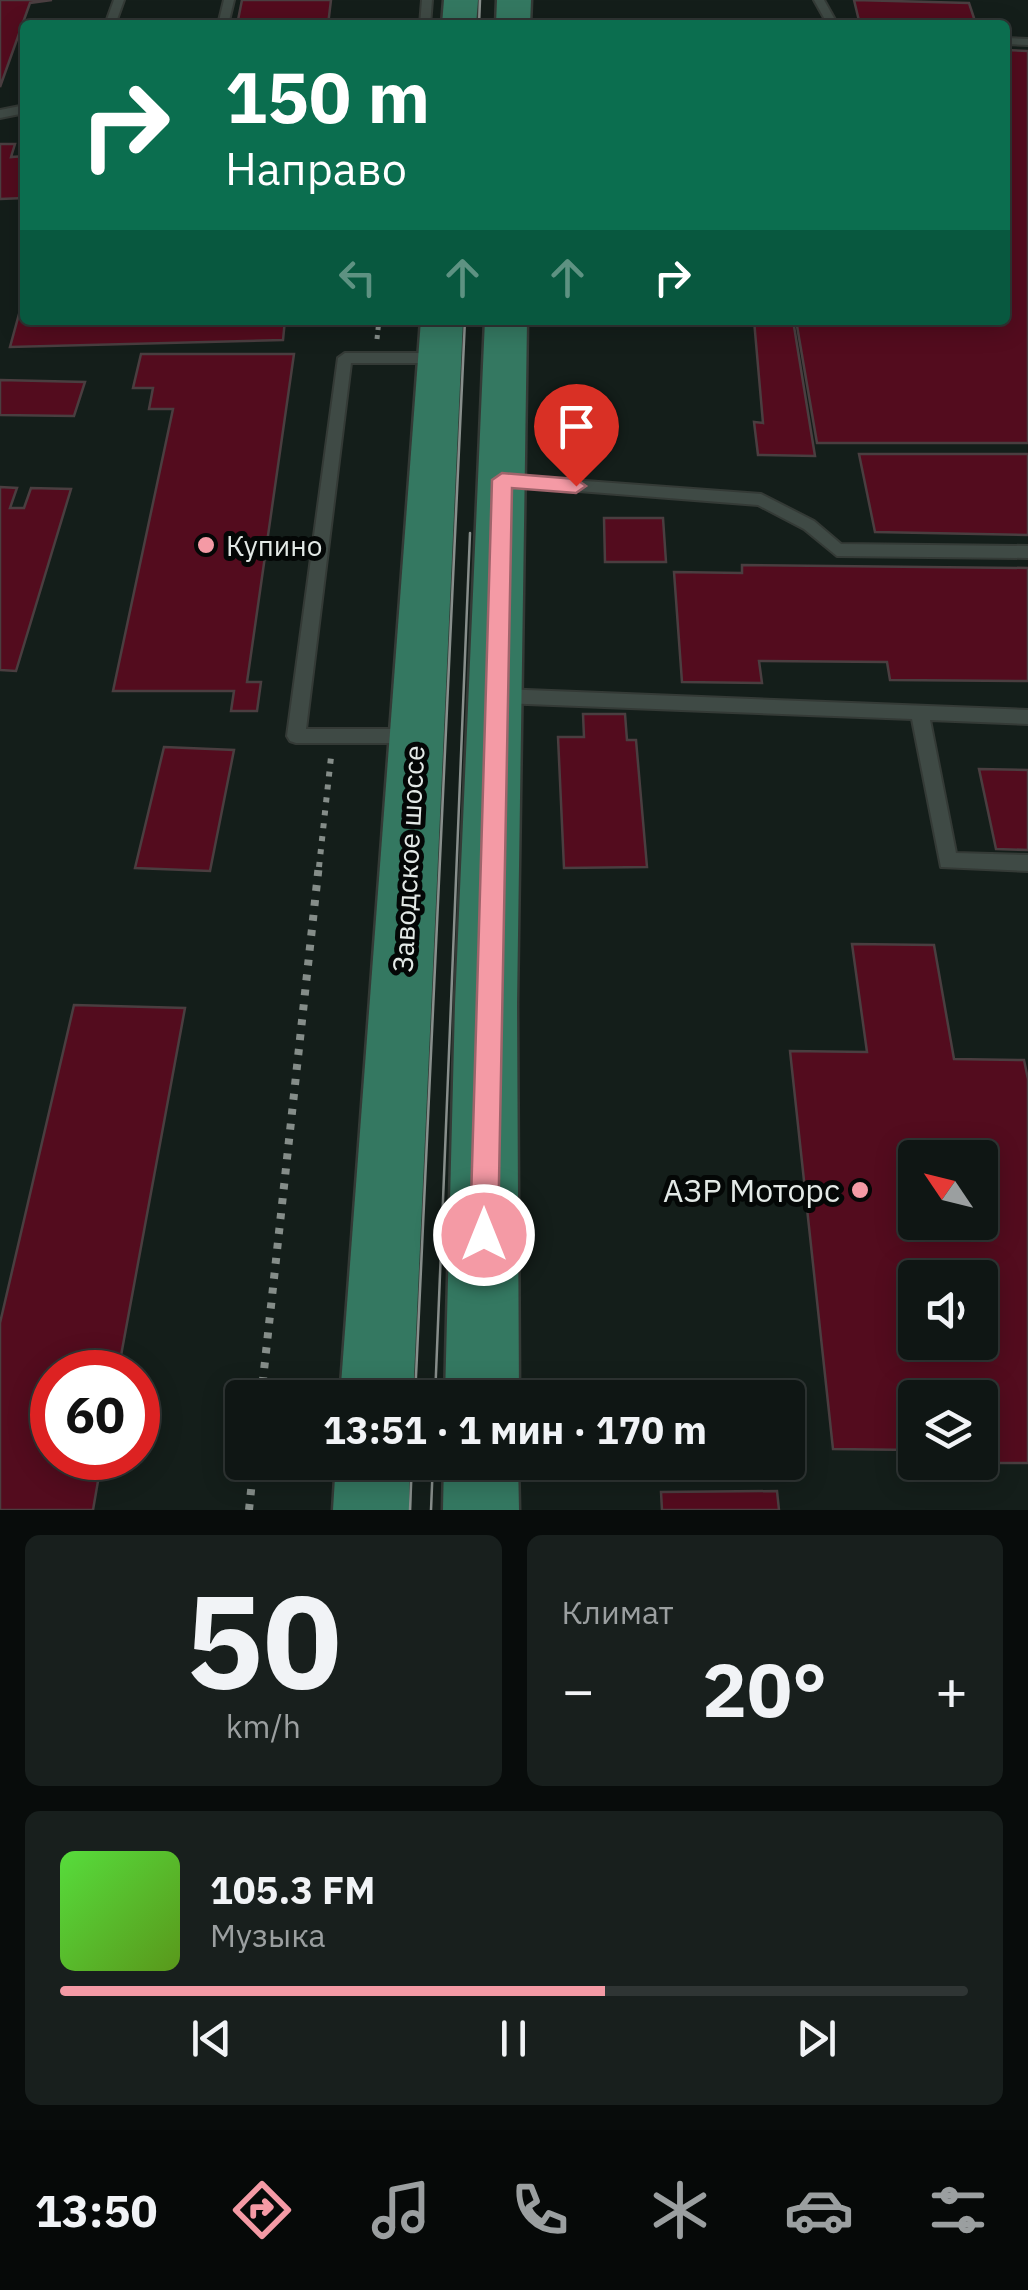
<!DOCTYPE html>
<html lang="ru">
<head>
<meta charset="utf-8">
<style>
	:root { --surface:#0f1614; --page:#181f1d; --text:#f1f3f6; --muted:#9b9fa0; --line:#2f3534; --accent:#f49aa5 }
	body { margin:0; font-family:"IBM Plex Sans",sans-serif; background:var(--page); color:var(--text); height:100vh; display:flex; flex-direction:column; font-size:38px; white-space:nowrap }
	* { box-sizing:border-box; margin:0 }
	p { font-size:32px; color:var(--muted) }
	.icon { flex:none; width:55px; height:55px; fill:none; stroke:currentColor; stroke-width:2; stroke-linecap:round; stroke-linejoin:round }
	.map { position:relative; height:1510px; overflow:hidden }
	.side { display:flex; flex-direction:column; gap:25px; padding:25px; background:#080c0b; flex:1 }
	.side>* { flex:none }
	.guide { position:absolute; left:20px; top:20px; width:990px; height:305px; border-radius:10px; box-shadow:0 5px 25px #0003,0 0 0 2px var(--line); background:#0b6e4f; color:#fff; overflow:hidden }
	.needle { width:65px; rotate:305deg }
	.controls { position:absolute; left:898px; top:1140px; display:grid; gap:20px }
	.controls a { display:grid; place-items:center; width:100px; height:100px; border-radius:10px; background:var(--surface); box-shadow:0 5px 25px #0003,0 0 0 2px var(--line); font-size:50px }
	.speed { position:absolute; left:30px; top:1350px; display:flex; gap:20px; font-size:50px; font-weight:700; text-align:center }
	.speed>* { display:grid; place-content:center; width:130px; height:130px; border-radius:50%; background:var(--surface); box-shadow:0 5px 25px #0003,0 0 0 2px var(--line); line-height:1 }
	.speed .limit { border:15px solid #d22; background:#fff; color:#111 }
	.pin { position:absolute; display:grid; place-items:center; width:85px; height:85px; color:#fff; margin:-102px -42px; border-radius:50% 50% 50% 0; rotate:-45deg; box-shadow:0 0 10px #0007 }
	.pin .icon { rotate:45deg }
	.me { position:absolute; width:110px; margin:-55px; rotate:0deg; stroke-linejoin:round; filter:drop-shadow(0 0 8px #0008) }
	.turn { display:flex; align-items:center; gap:35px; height:210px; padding:0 40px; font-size:45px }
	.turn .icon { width:130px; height:130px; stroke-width:2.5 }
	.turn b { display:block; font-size:70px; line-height:85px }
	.lanes { display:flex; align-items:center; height:95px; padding:0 40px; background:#0003; justify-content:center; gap:50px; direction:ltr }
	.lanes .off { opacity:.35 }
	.big { font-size:75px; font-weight:700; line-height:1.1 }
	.side .card { flex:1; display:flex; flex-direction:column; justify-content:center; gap:15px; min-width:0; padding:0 35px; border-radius:15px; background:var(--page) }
	.side .dial { align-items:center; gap:0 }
	.dial b { font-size:130px; line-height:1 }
	.song { display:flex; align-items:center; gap:30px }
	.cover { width:120px; height:120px; border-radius:15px; background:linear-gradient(135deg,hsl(110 70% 55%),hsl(90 70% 35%)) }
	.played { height:10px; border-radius:5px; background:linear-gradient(90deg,var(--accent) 60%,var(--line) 60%) }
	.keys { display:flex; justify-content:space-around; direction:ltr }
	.heat { display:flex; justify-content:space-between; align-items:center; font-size:55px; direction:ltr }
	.side .tiles { flex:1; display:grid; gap:25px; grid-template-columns:1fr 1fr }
	.card:last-child { grid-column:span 2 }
	.trip { position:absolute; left:225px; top:1380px; width:580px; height:100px; border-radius:10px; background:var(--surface); box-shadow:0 5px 25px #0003,0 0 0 2px var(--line); font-weight:700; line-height:100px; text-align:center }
	.tabs { display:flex; height:160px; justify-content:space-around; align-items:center; background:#060908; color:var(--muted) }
	.tabs .icon { width:70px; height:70px }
	.tabs .selected { color:var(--accent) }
	.tabs b { font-size:45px; color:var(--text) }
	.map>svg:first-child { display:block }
	.building { fill:#530c1e; stroke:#4a3e40; stroke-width:2.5; fill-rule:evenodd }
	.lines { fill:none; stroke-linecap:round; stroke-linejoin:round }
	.lane-casing { stroke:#343a36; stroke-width:4 }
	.primary-casing { stroke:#343a36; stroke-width:5 }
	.path-far2 { stroke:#858d89; stroke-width:5; stroke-dasharray:4 5; stroke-linecap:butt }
	.path-far1 { stroke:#858d89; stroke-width:6; stroke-dasharray:5 8; stroke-linecap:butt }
	.path { stroke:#858d89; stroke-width:8; stroke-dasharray:6 9; stroke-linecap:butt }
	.lane { fill:#3f4a45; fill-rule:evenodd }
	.primary { fill:#347861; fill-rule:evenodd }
	.tram { stroke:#888f8c; stroke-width:2.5 }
	.route { fill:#f49aa5; stroke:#9f646b; stroke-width:2.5 }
	.poi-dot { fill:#f49aa5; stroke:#040706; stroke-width:4 }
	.labels { text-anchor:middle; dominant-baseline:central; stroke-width:10; stroke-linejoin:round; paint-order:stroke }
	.poi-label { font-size:28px; fill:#e3e9e6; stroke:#040706; text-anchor:start }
	.street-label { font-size:28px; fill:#e3e9e6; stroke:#040706 }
	.near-poi-label { font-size:32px; fill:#e3e9e6; stroke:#040706; text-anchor:end }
</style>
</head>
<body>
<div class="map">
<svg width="1028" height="1510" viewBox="0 0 1028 1510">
	<rect width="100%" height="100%" fill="#141e1a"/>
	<g class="building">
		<polygon points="0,0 52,0 30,3 0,87"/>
		<polygon points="242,0 331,0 328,25 237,25"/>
		<polygon points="854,0 969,3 976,24 860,25"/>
		<polygon points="1005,50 1028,51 1028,443 817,443 796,320 1005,320"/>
		<polygon points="0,144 15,144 11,157 25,156 24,198 0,199"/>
		<polygon points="25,292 25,320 285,320 283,340 10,347"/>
		<polygon points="754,320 793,320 815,456 758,455 754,422 763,423"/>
		<polygon points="141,354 294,354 247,682 261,682 257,711 231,711 234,691 113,691 173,409 149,409 153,388 133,388"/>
		<polygon points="0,380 85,382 74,416 0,415"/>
		<polygon points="859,454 1028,454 1028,535 875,532"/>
		<polygon points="0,487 17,488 10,508 24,508 31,488 71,489 16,671 0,670"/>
		<polygon points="604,518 663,518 666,562 605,562"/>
		<polygon points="742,565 1028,568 1028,681 890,680 887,662 759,661 762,683 682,682 674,572 742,573"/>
		<polygon points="583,714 625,714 627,740 636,740 647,867 564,868 558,737 584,737"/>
		<polygon points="164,747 234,750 210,871 135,868"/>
		<polygon points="979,769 1028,770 1028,850 996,849"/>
		<path d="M 852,944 L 934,945 L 954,1059 L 1024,1060 L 1028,1079 L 1028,1463 L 998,1463 L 996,1451 L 980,1451 L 980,1398 L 915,1398 L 915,1450 L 833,1449 L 790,1051 L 867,1052 ZM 915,1158 L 980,1158 L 980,1222 L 915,1222 ZM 915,1278 L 980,1278 L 980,1342 L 915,1342 Z"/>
		<polygon points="74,1005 185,1008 118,1372 52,1372 52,1458 102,1458 93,1510 0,1510 0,1323"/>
		<polygon points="777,1491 779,1510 662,1510 661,1492"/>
	</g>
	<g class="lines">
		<g class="lane-casing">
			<g id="lane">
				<polygon points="114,0 124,0 115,25 105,25"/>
				<polygon points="224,0 234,0 228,25 218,25"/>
				<polygon points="422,0 432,0 430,25 420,25"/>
				<polygon points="814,0 824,0 838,25 828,25"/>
				<polygon points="1005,38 1028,39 1028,45 1005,44"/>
				<polygon points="25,105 25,113 0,118 0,110"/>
				<polygon points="345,353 438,353 445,358 438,363 351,363 306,729 410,729 416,731 419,736 416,741 410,743 296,743 290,741 287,736 338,358"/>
				<polygon points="503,475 761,494 814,521 841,544 1028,546 1028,558 837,556 804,529 758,505 503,485 495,480"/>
				<polygon points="499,689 1028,710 1028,724 930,720 956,853 1028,855 1028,871 941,867 912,719 499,703 493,701 491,696 493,691"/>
			</g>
		</g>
		<g class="primary-casing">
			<g id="primary">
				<polygon points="444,0 478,0 476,25 442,25"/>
				<polygon points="497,0 531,0 530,25 496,25"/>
				<polygon points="421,320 463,320 413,1398 340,1398"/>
				<polygon points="485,320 527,320 517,1004 519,1398 445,1398 455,1004"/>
				<polygon points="336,1462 410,1462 409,1510 333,1510"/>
				<polygon points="444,1462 518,1462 519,1510 443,1510"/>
			</g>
		</g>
		<polyline class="path-far2" points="377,339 379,320"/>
		<polyline class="path-far1" points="319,867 331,757"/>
		<g class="path">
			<polyline points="261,1398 319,864"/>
			<polyline points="249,1510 254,1462"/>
		</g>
		<use href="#lane" class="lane"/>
		<use href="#primary" class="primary"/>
		<g class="tram">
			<polyline points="479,25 480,0"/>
			<polyline points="415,1398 465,320"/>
			<polyline points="435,1398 470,533"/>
			<polyline points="410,1510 412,1462"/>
			<polyline points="431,1510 433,1462"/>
		</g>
	</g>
	<polygon class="route" points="502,473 576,479 586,486 576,493 512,488 498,1235 494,1245 484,1249 474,1245 470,1235 492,480"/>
	<g class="poi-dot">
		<circle cx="206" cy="545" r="10"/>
		<circle cx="860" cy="1190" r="10"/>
	</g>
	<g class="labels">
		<g class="poi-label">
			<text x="226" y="545">Купино</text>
		</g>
		<g class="street-label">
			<text transform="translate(408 859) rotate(-87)">Заводское шоссе</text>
		</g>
		<g class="near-poi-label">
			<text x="840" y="1190">АЗР Моторс</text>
		</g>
	</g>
</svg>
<div class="controls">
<a><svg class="needle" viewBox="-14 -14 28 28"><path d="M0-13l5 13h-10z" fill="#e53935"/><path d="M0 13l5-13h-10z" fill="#9b9fa0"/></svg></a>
<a><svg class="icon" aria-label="sound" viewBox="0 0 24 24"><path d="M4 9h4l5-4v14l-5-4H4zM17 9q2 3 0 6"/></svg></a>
<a><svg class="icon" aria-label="layers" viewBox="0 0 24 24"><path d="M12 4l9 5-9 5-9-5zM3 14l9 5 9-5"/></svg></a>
</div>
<div class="speed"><div class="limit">60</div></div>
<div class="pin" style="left:576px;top:486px;background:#d93025"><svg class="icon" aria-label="arrive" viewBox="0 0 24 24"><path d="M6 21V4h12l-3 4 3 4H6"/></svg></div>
<svg class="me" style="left:484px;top:1235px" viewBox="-20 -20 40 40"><circle r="17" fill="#f49aa5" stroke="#fff" stroke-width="3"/><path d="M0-11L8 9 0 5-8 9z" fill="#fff"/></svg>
<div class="trip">13:51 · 1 мин · 170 m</div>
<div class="guide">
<div class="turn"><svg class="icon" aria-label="right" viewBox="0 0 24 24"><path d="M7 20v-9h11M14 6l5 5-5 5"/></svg><div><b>150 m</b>Направо</div></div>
<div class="lanes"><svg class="icon off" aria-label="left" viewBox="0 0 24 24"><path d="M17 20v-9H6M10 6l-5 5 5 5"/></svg><svg class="icon off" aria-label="ahead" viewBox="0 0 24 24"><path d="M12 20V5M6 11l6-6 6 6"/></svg><svg class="icon off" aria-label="ahead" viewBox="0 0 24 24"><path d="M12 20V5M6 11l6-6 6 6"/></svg><svg class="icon" aria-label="right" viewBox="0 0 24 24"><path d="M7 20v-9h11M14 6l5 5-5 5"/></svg></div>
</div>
</div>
<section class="side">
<div class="tiles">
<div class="card dial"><b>50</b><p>km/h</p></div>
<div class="card"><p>Климат</p>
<div class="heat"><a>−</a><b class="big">20°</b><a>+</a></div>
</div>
<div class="card">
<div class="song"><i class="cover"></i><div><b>105.3 FM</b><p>Музыка</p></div></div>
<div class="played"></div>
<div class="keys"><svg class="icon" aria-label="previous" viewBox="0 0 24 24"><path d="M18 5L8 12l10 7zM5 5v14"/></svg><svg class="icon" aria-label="pause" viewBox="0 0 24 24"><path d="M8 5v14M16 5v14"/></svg><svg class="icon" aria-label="next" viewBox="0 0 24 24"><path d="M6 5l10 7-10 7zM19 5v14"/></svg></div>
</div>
</div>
</section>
<nav class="tabs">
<b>13:50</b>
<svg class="icon selected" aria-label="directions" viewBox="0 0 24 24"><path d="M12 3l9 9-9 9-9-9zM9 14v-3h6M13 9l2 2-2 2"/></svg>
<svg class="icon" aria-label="music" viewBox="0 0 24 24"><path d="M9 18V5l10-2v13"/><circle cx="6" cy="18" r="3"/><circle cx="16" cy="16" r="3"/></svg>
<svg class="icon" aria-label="phone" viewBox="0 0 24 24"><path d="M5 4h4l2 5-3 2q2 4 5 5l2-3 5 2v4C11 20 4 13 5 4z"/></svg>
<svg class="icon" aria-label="climate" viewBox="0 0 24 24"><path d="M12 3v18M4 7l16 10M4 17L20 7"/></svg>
<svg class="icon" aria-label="car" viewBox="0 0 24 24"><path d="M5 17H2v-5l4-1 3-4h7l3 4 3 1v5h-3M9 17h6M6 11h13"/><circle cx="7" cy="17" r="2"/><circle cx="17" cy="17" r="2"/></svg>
<svg class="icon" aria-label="filters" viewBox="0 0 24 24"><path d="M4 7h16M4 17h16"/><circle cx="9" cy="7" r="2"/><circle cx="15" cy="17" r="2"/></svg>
</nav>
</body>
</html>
